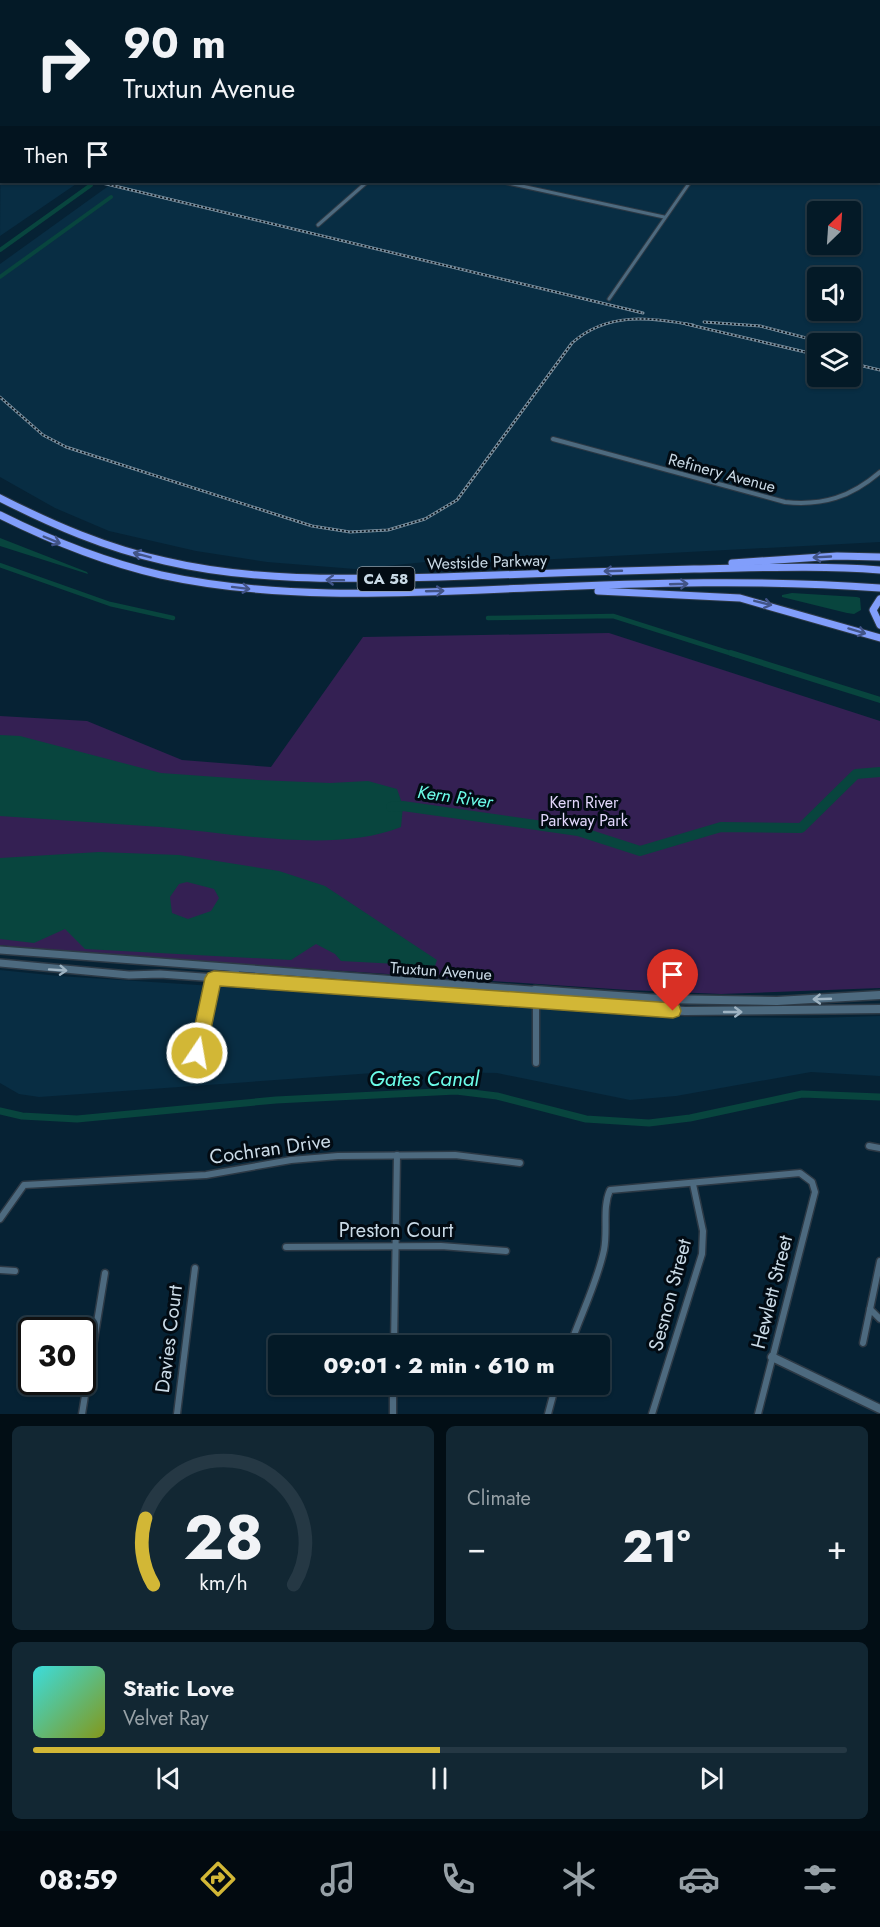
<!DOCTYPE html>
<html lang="en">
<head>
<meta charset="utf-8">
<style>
	:root { --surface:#041a27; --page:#122733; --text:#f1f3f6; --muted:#97a1a7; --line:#253844; --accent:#d2b736 }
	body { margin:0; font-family:Jost,sans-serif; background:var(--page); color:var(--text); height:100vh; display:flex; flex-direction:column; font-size:22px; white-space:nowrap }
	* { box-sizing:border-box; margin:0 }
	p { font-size:20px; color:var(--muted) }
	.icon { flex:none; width:33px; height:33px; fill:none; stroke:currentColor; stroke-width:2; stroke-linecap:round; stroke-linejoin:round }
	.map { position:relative; height:1414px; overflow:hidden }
	.side { display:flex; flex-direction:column; gap:12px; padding:12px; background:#020e15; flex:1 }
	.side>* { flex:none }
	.banner { position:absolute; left:0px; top:0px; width:880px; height:183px; box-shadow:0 2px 4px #0004,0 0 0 2px var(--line); background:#041a27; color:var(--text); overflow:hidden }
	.needle { width:39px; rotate:25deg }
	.controls { position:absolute; left:807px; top:201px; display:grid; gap:12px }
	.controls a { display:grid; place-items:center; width:54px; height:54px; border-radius:6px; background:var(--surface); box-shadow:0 2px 4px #0004,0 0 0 2px var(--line); font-size:30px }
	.speed { position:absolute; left:18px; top:1317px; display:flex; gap:12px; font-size:30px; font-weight:700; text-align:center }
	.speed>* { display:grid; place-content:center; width:78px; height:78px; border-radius:50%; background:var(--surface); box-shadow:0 2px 4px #0004,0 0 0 2px var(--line); line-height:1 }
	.speed .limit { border:3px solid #111; border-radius:9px; background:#fff; color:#111 }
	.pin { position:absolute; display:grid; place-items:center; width:51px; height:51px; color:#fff; margin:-62px -26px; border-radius:50% 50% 50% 0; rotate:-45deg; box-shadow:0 0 6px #0007 }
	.pin .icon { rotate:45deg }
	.me { position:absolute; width:66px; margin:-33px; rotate:12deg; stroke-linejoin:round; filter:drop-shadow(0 0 4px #0008) }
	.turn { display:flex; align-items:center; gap:21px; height:126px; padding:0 24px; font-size:27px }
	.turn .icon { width:78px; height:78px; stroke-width:2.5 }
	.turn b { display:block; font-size:42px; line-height:51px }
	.then { display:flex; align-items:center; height:57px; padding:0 24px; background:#0003; gap:12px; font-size:22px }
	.big { font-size:45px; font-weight:800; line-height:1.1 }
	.side .tile { flex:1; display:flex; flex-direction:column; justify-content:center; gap:9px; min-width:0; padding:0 21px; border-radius:9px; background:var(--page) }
	.side .dial { align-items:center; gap:0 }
	.dial svg { height:156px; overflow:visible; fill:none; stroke:var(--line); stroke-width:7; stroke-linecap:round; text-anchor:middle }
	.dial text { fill:var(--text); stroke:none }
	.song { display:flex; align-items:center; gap:18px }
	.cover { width:72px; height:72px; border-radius:9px; background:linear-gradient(135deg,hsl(180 70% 55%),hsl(70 70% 35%)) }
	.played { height:6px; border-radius:3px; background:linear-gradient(90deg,var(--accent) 50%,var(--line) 50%) }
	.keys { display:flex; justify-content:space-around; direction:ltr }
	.heat { display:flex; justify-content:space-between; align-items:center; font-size:33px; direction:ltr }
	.side .tiles { flex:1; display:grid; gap:12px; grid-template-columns:1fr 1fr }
	.tile:last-child { grid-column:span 2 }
	.trip { position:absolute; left:268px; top:1335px; width:342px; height:60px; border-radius:6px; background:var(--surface); box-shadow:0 2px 4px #0004,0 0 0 2px var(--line); font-weight:800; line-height:60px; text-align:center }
	.dock { display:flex; height:96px; justify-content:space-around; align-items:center; background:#020a10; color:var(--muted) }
	.dock .icon { width:42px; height:42px }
	.dock .selected { color:var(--accent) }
	.dock b { font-size:27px; color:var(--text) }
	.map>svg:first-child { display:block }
	.built { fill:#082d43; fill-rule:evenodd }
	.green { fill:#342053 }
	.water { fill:#08453e; fill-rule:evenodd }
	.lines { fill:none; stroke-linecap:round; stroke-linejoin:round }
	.canal-far4 { stroke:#08453e; stroke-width:3 }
	.canal-far3 { stroke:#08453e; stroke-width:4 }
	.canal-far2 { stroke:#08453e; stroke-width:4.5 }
	.canal-far1 { stroke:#08453e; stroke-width:6 }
	.canal { stroke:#08453e; stroke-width:7 }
	.river { stroke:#08453e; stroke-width:10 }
	.street-far4-casing { stroke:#2c3945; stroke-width:4 }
	.street-far3-casing { stroke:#2c3945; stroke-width:5 }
	.street-far2-casing { stroke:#2c3945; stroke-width:6 }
	.street-far1-casing { stroke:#2c3945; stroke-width:8 }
	.street-casing { stroke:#2c3945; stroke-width:9 }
	.secondary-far2-casing { stroke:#2c3945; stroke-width:4.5 }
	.secondary-far1-casing { stroke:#2c3945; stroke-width:10 }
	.secondary-casing { stroke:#2c3945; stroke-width:11 }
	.primary-casing { stroke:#2c3945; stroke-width:5 }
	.highway-casing { stroke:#2c3945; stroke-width:9 }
	.street-far4 { stroke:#4d6a7f; stroke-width:2 }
	.street-far3 { stroke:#4d6a7f; stroke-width:3 }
	.street-far2 { stroke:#4d6a7f; stroke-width:4 }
	.street-far1 { stroke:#4d6a7f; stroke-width:4.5 }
	.street { stroke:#4d6a7f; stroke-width:6 }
	.secondary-far2 { stroke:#4d6a7f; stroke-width:3 }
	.secondary-far1 { stroke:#4d6a7f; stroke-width:7 }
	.secondary { stroke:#4d6a7f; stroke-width:8 }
	.primary { stroke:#6c89c9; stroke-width:4 }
	.highway { stroke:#819efb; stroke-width:7 }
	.rail-casing { stroke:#798e9d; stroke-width:3 }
	.rail { stroke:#020b13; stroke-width:1.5; stroke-dasharray:2; stroke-linecap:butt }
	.oneway { stroke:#425487 }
	.oneway2 { stroke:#9eb3c2 }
	.route { fill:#d2b736; stroke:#887723; stroke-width:1.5 }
	.labels { text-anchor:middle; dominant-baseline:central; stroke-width:6; stroke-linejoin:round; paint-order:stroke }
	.shield { fill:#020b13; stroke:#8e9ca7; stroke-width:1.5 }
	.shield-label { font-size:15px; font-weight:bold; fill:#cadae6 }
	.street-label { font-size:16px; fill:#cadae6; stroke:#020b13 }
	.park-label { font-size:16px; fill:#e2d7fc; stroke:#020b13 }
	.water-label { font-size:18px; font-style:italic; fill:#6cfeea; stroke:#020b13 }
	.near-street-label { font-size:20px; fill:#cadae6; stroke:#020b13 }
	.near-water-label { font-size:21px; font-style:italic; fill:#6cfeea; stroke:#020b13 }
</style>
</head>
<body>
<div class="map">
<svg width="880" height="1414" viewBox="0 0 880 1414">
	<rect width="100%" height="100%" fill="#062234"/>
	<g class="built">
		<polygon points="210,0 804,0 208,2"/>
		<polygon points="1,97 2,182 79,182 0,236"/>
		<path d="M 880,173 L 880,542 L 477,563 L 446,560 L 355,569 L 267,562 L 196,551 L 109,531 L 55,508 L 0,477 L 0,264 L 114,182 L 879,182 ZM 818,212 L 850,212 L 850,244 L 818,244 ZM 818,278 L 850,278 L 850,310 L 818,310 ZM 818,344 L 850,344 L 850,376 L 818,376 Z"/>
		<polygon points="0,970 59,976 687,1017 815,1018 880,1016 880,1076 811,1072 676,1096 630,1100 497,1073 401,1071 39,1097 19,1094 0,1083"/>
	</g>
	<polygon class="green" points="609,633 880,721 880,988 721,994 628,990 58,952 0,945 0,716 87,721 182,760 271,767 363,637"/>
	<g class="water">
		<polygon points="0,538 87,572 88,574 0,546"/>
		<polygon points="792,593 857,597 860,598 861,610 854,614 847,613 782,597 782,595"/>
		<path d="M 0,735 L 20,736 L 161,773 L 258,780 L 330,783 L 368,781 L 397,789 L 403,806 L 401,827 C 334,854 232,833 160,827 C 107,823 53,820 0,816 Z"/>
		<path d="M 99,852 L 179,855 L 279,871 L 325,886 L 437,960 L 435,966 L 341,961 L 335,954 L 316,944 L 291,960 L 85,949 L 65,929 L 34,943 L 0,939 L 0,858 ZM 187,882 L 214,889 L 219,898 L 211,911 L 188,919 L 172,913 L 170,897 L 179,884 Z"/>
	</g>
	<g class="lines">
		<g class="canal-far4">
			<polyline points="195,2 197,0"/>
			<polyline points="259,2 261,0"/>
		</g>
		<g class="canal-far3">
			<polyline points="0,250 91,185"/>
			<polyline points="0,277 111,197"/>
		</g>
		<g class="canal-far2">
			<polyline points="0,565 110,604 173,618"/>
			<polyline points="488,618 613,616 736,655"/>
		</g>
		<polyline class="canal-far1" points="731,653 880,700"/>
		<polyline class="canal" points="0,1111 22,1116 77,1119 276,1100 456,1091 497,1096 586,1119 649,1123 690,1118 802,1094 880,1097"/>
		<polyline class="river" points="391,807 403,806 578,831 640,851 721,827 801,828 856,774 880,772"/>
		<g class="street-far4-casing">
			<g id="street-far4">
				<polyline points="91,0 98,2"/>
				<polyline points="334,0 340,2"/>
				<polyline points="682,0 691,2"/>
			</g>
		</g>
		<g class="street-far3-casing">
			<g id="street-far3">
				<polyline points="503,182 664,217"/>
				<polyline points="318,225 367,182"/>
				<polyline points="609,299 690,182"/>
			</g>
		</g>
		<g class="street-far2-casing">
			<path id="street-far2" d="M 553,439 L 785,502 C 823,506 851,497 880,472"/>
		</g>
		<g class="street-far1-casing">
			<polyline id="street-far1" points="211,992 214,978"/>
		</g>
		<g class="street-casing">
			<g id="street">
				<polyline points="536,1002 536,1063"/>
				<polyline points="194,1068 211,990"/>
				<polyline points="869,1146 880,1148"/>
				<polyline points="0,1219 24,1185 206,1175 291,1160 338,1156 455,1155 520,1163"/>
				<polyline points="286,1247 441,1246 506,1251"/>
				<polyline points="0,1270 15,1271"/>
				<polyline points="870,1309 880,1319"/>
				<polyline points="279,1343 468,1343"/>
				<polyline points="863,1343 880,1261"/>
				<polyline points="394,1346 397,1155"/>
				<path d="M 570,1346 C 581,1314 597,1283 604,1250 C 608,1230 602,1208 610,1190 L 800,1173 L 812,1182 L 815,1192 L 758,1414"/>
				<polyline points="393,1384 393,1414"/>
				<polyline points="82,1414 105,1273"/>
				<polyline points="177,1414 195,1268"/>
				<polyline points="548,1414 556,1384"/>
				<polyline points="652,1414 702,1254 703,1231 693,1184"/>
			</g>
		</g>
		<g class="secondary-far2-casing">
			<polyline id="secondary-far2" points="173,2 175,0"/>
		</g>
		<g class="secondary-far1-casing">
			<g id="secondary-far1">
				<polyline points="0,950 557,992"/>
				<polyline points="0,963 129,975 160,974 413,992"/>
				<polyline points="214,978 236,973"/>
			</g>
		</g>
		<g class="secondary-casing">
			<g id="secondary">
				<polyline points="392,990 685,1011 880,1009"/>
				<polyline points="535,990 660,999 777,1001 880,995"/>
				<polyline points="536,1002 542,997 557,994"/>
				<polyline points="772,1357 880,1409"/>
			</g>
		</g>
		<g class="primary-casing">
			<g id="primary">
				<polyline points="3,0 11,2"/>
				<polyline points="19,0 26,2"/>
			</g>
		</g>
		<g class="highway-casing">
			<g id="highway">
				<path d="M 0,498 C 53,525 106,548 165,561 C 254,582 349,579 440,577 C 525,574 609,571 694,569 C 756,568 818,565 880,570"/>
				<path d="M 0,515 C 52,541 104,562 161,575 C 280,601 406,593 527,588 C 645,583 762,579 880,588"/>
				<polyline points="732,563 837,556 880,557"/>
				<polyline points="598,591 740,598 880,638"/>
				<polyline points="880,599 873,610 880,625"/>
			</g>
		</g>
		<use href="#street-far4" class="street-far4"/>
		<use href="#street-far3" class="street-far3"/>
		<use href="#street-far2" class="street-far2"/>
		<use href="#street-far1" class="street-far1"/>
		<use href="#street" class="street"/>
		<use href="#secondary-far2" class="secondary-far2"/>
		<use href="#secondary-far1" class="secondary-far1"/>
		<use href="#secondary" class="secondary"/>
		<use href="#primary" class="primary"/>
		<use href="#highway" class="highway"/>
		<g class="rail-casing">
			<g id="rail">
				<polyline points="98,182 643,313"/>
				<polyline points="704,322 760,326 814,340"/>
				<polyline points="686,324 818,355"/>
				<polyline points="850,363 880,370"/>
				<path d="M 0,397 L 43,435 L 66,447 L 312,526 L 350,532 L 388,530 L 425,519 L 457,500 L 572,343 C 607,312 649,317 693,325"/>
			</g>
		</g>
		<use href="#rail" class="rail"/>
	</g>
	<defs><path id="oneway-shaft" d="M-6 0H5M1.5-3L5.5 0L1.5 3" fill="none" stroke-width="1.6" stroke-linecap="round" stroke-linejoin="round" transform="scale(1.5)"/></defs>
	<g class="oneway">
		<use href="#oneway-shaft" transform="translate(52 540) rotate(23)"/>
		<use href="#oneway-shaft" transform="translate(142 555) rotate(-165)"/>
		<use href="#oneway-shaft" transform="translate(822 557) rotate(177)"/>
		<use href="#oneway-shaft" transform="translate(613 571) rotate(178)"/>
		<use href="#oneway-shaft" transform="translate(335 580) rotate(-179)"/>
		<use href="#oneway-shaft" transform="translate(679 584) rotate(-2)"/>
		<use href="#oneway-shaft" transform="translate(241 588) rotate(7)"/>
		<use href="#oneway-shaft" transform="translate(435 591) rotate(-2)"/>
		<use href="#oneway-shaft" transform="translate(763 603) rotate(14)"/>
		<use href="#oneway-shaft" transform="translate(857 631) rotate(17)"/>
	</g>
	<g class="oneway2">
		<use href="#oneway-shaft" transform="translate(58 970) rotate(4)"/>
		<use href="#oneway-shaft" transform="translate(822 999) rotate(178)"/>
		<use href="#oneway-shaft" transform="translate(733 1012)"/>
	</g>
	<polygon class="route" points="214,971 673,1003 679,1005 681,1011 679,1016 673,1018 220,986 206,1053 203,1059 197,1061 191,1059 189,1053 205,978 208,973"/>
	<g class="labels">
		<rect class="shield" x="357.5" y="567" width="57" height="24" rx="4.5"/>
		<g class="shield-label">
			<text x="386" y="579">CA 58</text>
		</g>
		<g class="street-label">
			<text transform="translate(722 473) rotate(15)">Refinery Avenue</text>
			<text transform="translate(487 562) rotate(-2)">Westside Parkway</text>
			<text transform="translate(441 971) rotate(4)">Truxtun Avenue</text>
		</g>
		<g class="park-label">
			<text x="584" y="802">Kern River<tspan x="584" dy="18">Parkway Park</tspan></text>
		</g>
		<g class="water-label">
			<text transform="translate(455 797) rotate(8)">Kern River</text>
		</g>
		<g class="near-street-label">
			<text transform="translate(270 1149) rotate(-8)">Cochran Drive</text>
			<text x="396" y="1230">Preston Court</text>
			<text transform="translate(772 1292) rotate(-76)">Hewlett Street</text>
			<text transform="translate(670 1295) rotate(-75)">Sesnon Street</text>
			<text transform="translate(169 1339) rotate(-83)">Davies Court</text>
		</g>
		<g class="near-water-label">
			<text x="424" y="1079">Gates Canal</text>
		</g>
	</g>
</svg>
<div class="controls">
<a><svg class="needle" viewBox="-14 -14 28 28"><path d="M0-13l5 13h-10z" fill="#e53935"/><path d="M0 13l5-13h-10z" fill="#97a1a7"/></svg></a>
<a><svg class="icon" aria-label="sound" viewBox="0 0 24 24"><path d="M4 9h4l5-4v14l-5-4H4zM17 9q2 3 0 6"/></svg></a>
<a><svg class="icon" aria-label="layers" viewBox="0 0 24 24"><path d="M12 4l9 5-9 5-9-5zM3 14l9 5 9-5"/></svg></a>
</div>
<div class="speed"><div class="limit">30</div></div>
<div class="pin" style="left:673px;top:1011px;background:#d93025"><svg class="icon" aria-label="arrive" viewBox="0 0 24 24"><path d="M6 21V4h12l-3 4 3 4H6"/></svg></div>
<svg class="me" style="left:197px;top:1053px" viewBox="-20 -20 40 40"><circle r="17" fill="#d2b736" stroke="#fff" stroke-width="3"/><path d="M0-11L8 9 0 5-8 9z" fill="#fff"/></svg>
<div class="trip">09:01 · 2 min · 610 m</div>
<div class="banner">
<div class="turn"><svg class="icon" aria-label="right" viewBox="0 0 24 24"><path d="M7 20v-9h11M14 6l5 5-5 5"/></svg><div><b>90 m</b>Truxtun Avenue</div></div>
<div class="then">Then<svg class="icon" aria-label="arrive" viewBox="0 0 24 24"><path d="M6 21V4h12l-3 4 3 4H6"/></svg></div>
</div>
</div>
<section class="side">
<div class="tiles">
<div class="tile dial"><svg viewBox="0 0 100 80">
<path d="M14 69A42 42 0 1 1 86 69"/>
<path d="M14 69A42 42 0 0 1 10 35" stroke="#d2b736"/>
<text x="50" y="56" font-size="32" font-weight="700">28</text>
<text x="50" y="72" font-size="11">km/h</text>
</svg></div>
<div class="tile"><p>Climate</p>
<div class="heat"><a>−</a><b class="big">21°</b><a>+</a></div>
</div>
<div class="tile">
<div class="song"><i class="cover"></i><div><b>Static Love</b><p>Velvet Ray</p></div></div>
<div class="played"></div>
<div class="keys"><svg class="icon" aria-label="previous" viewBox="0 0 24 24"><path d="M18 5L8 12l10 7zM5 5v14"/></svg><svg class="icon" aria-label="pause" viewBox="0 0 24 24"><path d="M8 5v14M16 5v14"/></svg><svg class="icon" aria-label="next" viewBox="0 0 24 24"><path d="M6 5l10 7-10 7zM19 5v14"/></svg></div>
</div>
</div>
</section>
<nav class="dock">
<b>08:59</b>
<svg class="icon selected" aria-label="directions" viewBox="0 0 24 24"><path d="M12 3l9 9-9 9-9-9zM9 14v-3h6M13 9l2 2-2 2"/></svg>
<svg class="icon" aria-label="music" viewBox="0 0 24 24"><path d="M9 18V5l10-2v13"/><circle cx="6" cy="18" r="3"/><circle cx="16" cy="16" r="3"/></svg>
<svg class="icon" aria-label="phone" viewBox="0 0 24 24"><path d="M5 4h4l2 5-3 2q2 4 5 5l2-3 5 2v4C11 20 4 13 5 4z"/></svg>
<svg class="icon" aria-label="climate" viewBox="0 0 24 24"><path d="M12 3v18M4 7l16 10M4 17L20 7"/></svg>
<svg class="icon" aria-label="car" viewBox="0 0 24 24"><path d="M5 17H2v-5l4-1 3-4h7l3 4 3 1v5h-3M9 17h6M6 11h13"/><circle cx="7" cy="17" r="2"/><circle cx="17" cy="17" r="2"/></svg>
<svg class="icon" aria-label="filters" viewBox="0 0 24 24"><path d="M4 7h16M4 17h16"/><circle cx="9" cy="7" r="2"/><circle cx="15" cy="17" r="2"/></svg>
</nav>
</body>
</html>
